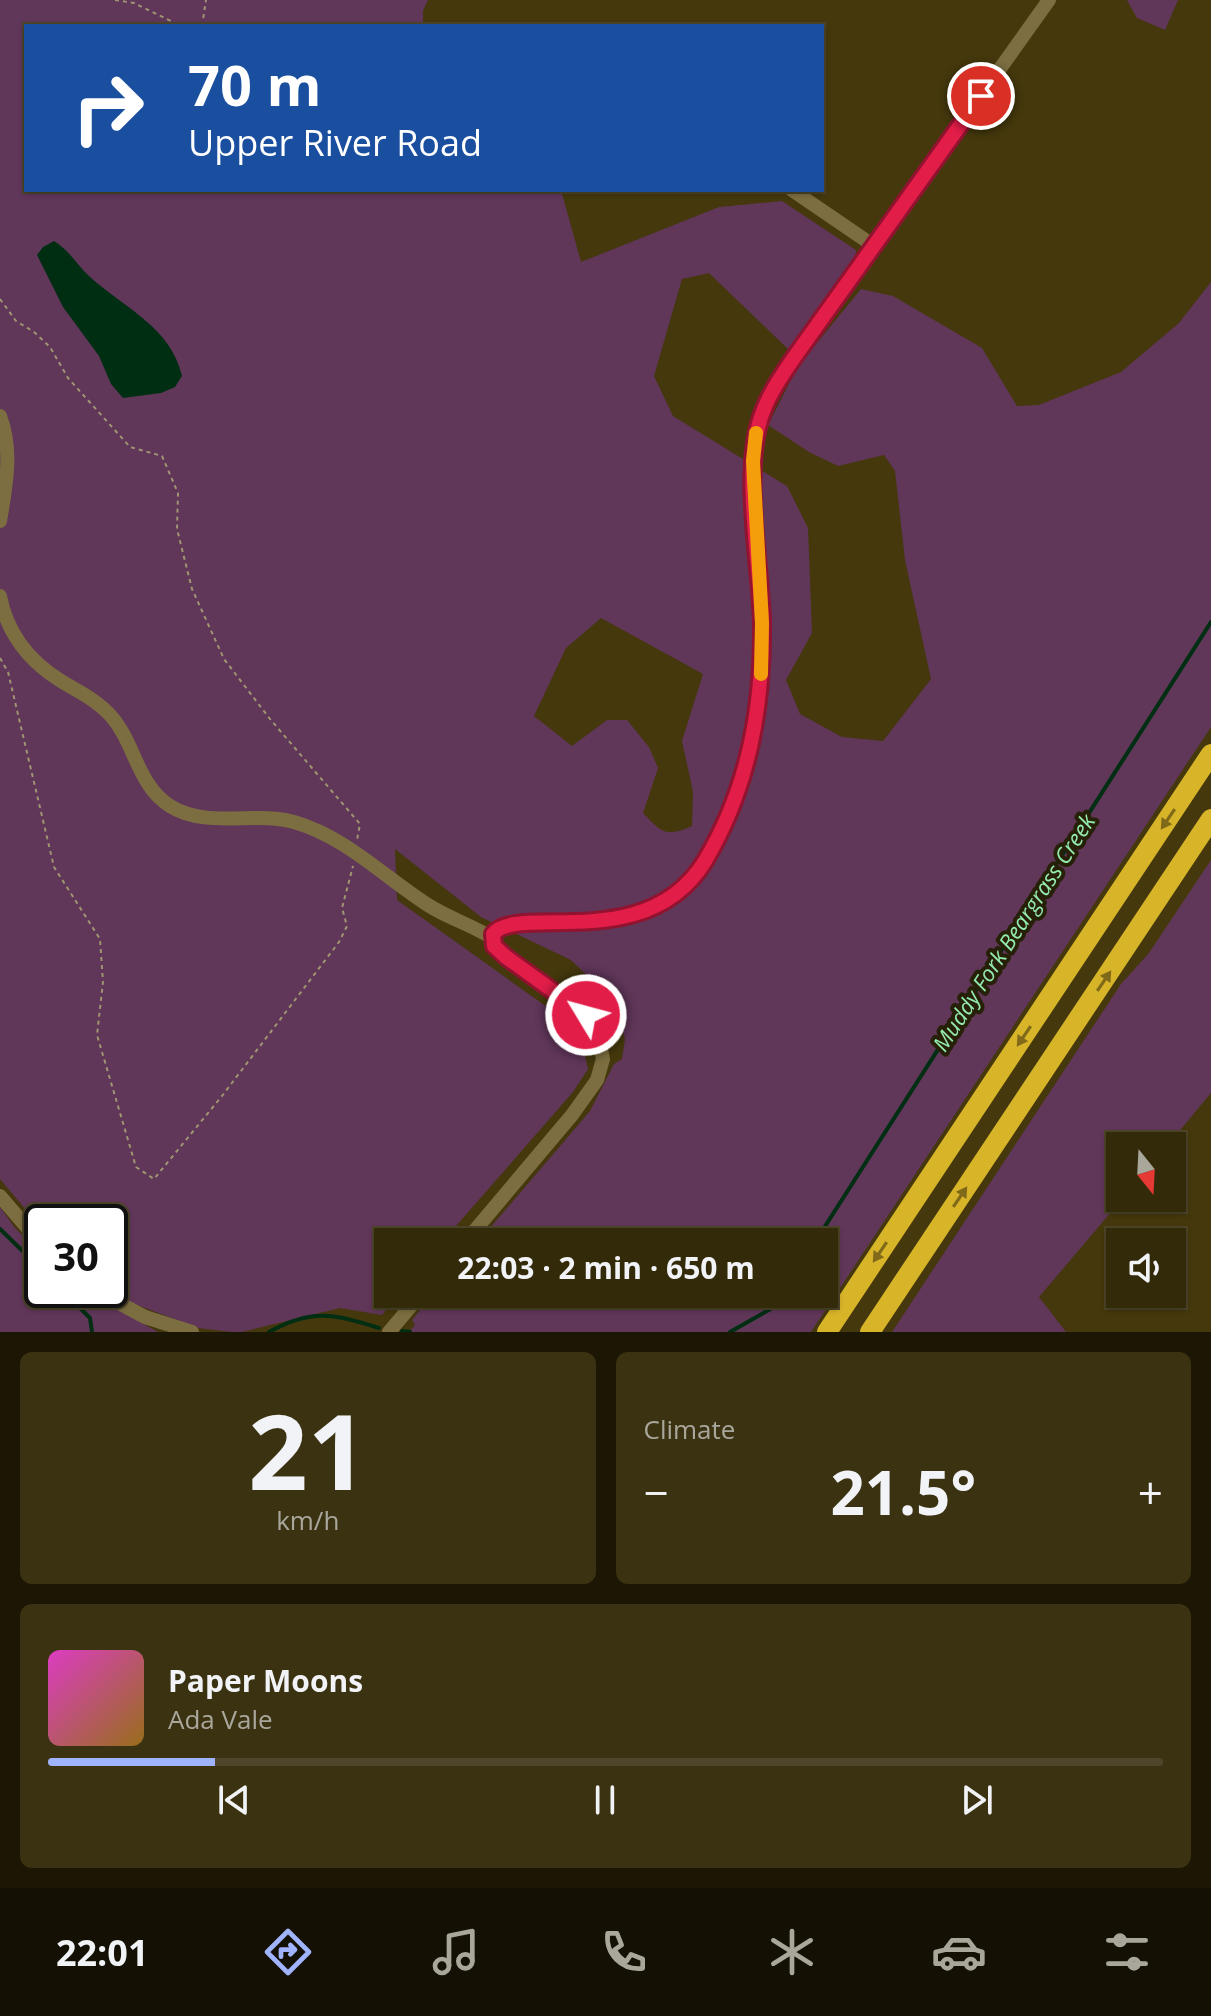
<!DOCTYPE html>
<html lang="en">
<head>
<meta charset="utf-8">
<style>
	:root { --surface:#332a09; --page:#3b3212; --text:#f1f3f6; --muted:#a9a79c; --line:#4e462a; --accent:#a0b3fd }
	body { margin:0; font-family:"Open Sans",sans-serif; background:var(--page); color:var(--text); height:100vh; display:flex; flex-direction:column; font-size:30px; white-space:nowrap }
	* { box-sizing:border-box; margin:0 }
	p { font-size:26px; color:var(--muted) }
	.icon { flex:none; width:44px; height:44px; fill:none; stroke:currentColor; stroke-width:2; stroke-linecap:round; stroke-linejoin:round }
	.map { position:relative; height:1332px; overflow:hidden }
	.drawer { display:flex; flex-direction:column; gap:20px; padding:20px; background:#1c1705; flex:1 }
	.drawer>* { flex:none }
	.guide { position:absolute; left:24px; top:24px; width:800px; height:168px; border-radius:0px; box-shadow:0 2px 6px #0004,0 0 0 2px var(--line); background:#1a4fa0; color:#fff; overflow:hidden }
	.needle { width:52px; rotate:162deg }
	.fabs { position:absolute; left:1106px; top:1132px; display:grid; gap:16px }
	.fabs a { display:grid; place-items:center; width:80px; height:80px; border-radius:0px; background:var(--surface); box-shadow:0 2px 6px #0004,0 0 0 2px var(--line); font-size:40px }
	.speed { position:absolute; left:24px; top:1204px; display:flex; gap:16px; font-size:40px; font-weight:700; text-align:center }
	.speed>* { display:grid; place-content:center; width:104px; height:104px; border-radius:50%; background:var(--surface); box-shadow:0 2px 6px #0004,0 0 0 2px var(--line); line-height:1 }
	.speed .limit { border:4px solid #111; border-radius:12px; background:#fff; color:#111 }
	.pin { position:absolute; display:grid; place-items:center; width:68px; height:68px; color:#fff; margin:-34px; border:4px solid #fff; border-radius:50%; box-shadow:0 2px 8px #0007 }
	.me { position:absolute; width:88px; margin:-44px; rotate:307deg; stroke-linejoin:round; filter:drop-shadow(0 0 6px #0008) }
	.turn { display:flex; align-items:center; gap:28px; height:168px; padding:0 32px; font-size:36px }
	.turn .icon { width:104px; height:104px; stroke-width:2.5 }
	.turn b { display:block; font-size:56px; line-height:68px }
	.big { font-size:60px; font-weight:700; line-height:1.1 }
	.drawer .widget { flex:1; display:flex; flex-direction:column; justify-content:center; gap:12px; min-width:0; padding:0 28px; border-radius:12px; background:var(--page) }
	.drawer .dial { align-items:center; gap:0 }
	.dial b { font-size:104px; line-height:1 }
	.song { display:flex; align-items:center; gap:24px }
	.cover { width:96px; height:96px; border-radius:12px; background:linear-gradient(135deg,hsl(310 70% 55%),hsl(40 70% 35%)) }
	.played { height:8px; border-radius:4px; background:linear-gradient(90deg,var(--accent) 15%,var(--line) 15%) }
	.keys { display:flex; justify-content:space-around; direction:ltr }
	.heat { display:flex; justify-content:space-between; align-items:center; font-size:44px; direction:ltr }
	.drawer .tiles { flex:1; display:grid; gap:20px; grid-template-columns:1fr 1fr }
	.widget:last-child { grid-column:span 2 }
	.trip { position:absolute; left:374px; top:1228px; width:464px; height:80px; border-radius:0px; background:var(--surface); box-shadow:0 2px 6px #0004,0 0 0 2px var(--line); font-weight:700; line-height:80px; text-align:center }
	.dock { display:flex; height:128px; justify-content:space-around; align-items:center; background:#141104; color:var(--muted) }
	.dock .icon { width:56px; height:56px }
	.dock .active { color:var(--accent) }
	.dock b { font-size:36px; color:var(--text) }
	.map>svg:first-child { display:block }
	.green { fill:#603659; fill-rule:evenodd }
	.water { fill:#002e13 }
	.lines { fill:none; stroke-linecap:round; stroke-linejoin:round }
	.stream { stroke:#002e13; stroke-width:4 }
	.path { stroke:#9f9571; stroke-width:2; stroke-dasharray:4 4; stroke-linecap:butt }
	.minor { stroke:#7c6e40; stroke-width:14 }
	.highway { stroke:#d8b429; stroke-width:20 }
	.oneway { fill:#806a19 }
	.route-casing { stroke:#92132f; stroke-width:20 }
	.route { stroke:#e11d48; stroke-width:14 }
	.slow { stroke:#f59e0b; stroke-width:14 }
	.labels { text-anchor:middle; dominant-baseline:central; stroke-width:8; stroke-linejoin:round; paint-order:stroke }
	.water-label { font-size:22px; font-style:italic; fill:#94ebae; stroke:#272009 }
</style>
</head>
<body>
<div class="map">
<svg width="1211" height="1332" viewBox="0 0 1211 1332">
	<rect width="100%" height="100%" fill="#44380c"/>
	<g class="green">
		<path d="M 0,0 L 428,0 L 423,11 L 423,26 L 26,26 L 26,190 L 561,190 L 581,262 L 719,207 L 782,201 L 856,250 L 855,265 L 789,350 L 709,273 L 682,279 L 654,376 L 673,416 L 787,486 L 808,528 L 812,633 L 786,680 L 800,714 L 842,737 L 883,741 L 931,679 L 905,560 L 895,471 L 884,455 L 838,466 L 809,452 L 768,425 L 798,366 L 861,289 L 893,296 L 982,348 L 1017,406 L 1039,405 L 1121,372 L 1179,323 L 1211,282 L 1211,727 L 811,1332 L 409,1332 L 415,1325 L 412,1320 L 433,1294 L 824,1294 L 824,1242 L 478,1242 L 590,1111 L 614,1064 L 622,1059 L 625,1039 L 612,1000 L 571,960 L 481,917 L 395,849 L 397,900 L 554,1012 L 581,1039 L 588,1069 L 573,1092 L 442,1242 L 388,1242 L 388,1294 L 399,1294 L 382,1315 L 340,1308 L 242,1332 L 232,1332 L 198,1328 L 124,1300 L 110,1290 L 110,1222 L 42,1222 L 42,1229 L 0,1179 ZM 601,618 L 703,674 L 682,741 L 693,792 L 692,826 C 666,838 661,832 643,813 L 658,768 L 649,747 L 627,720 L 607,720 L 572,746 L 534,716 L 566,648 Z"/>
		<polygon points="1127,0 1178,0 1165,30 1137,18"/>
		<polygon points="1211,860 1211,1093 1167,1146 1120,1146 1120,1198 1123,1198 1039,1297 1066,1332 892,1332 1121,984 1149,953"/>
		<polygon points="0,1207 15,1228 42,1254 42,1290 83,1290 158,1332 0,1332"/>
	</g>
	<path class="water" d="M 54,241 C 69,250 77,265 90,277 C 123,307 171,327 182,376 L 175,387 L 161,393 L 123,398 L 111,384 L 99,356 L 63,307 L 37,255 L 43,247 Z"/>
	<g class="lines">
		<g class="stream">
			<polyline points="0,1229 42,1270"/>
			<polyline points="815,1242 1211,622"/>
			<polyline points="62,1290 90,1318 92,1332"/>
			<polyline points="402,1331 410,1332"/>
			<path d="M 269,1332 C 312,1308 334,1314 379,1328"/>
			<polyline points="730,1332 774,1307 782,1294"/>
		</g>
		<g class="path">
			<polyline points="115,0 134,3 181,26"/>
			<polyline points="202,26 206,0"/>
			<polyline points="0,299 16,321 34,332 50,347 68,378 130,447 162,456 178,493 177,529 192,589 224,659 270,719 360,824 357,840"/>
			<polyline points="0,658 8,672 54,867 100,939 103,982 97,1035 136,1167 154,1179 222,1096 339,942 347,926 342,908 353,866"/>
		</g>
		<g class="minor">
			<polyline points="792,190 874,246"/>
			<path d="M 0,416 C 13,450 6,486 0,521"/>
			<path d="M 0,596 C 7,634 29,661 61,681 C 79,692 97,700 111,716 C 135,743 137,785 170,806 C 207,829 254,811 294,822 C 346,837 384,877 428,905 C 448,918 472,925 492,938"/>
			<path d="M 492,938 C 495,931 497,928 504,926 C 517,922 533,924 547,924 C 575,924 604,923 631,916 C 656,910 680,894 696,873 C 710,856 719,835 728,815 C 778,702 757,581 753,461 C 757,421 770,393 793,359 L 1049,0"/>
			<polyline points="0,1196 42,1245"/>
			<polyline points="465,1242 572,1115 597,1080 603,1059 597,1031 586,1015 506,957 494,946 492,938"/>
			<polyline points="95,1290 145,1317 192,1332"/>
			<polyline points="389,1332 421,1294"/>
		</g>
		<g class="highway">
			<polyline points="827,1332 1211,754"/>
			<polyline points="870,1332 1211,819"/>
		</g>
	</g>
	<defs><path id="oneway-solid" d="M-6-.8H1V-3.2L6.5 0L1 3.2V.8H-6Z" transform="scale(2)"/></defs>
	<g class="oneway">
		<use href="#oneway-solid" transform="translate(1168 819) rotate(124)"/>
		<use href="#oneway-solid" transform="translate(1104 981) rotate(-56)"/>
		<use href="#oneway-solid" transform="translate(1024 1036) rotate(124)"/>
		<use href="#oneway-solid" transform="translate(960 1197) rotate(-56)"/>
		<use href="#oneway-solid" transform="translate(880 1252) rotate(124)"/>
	</g>
	<g class="lines">
		<g class="route-casing">
			<path id="route" d="M 586,1015 L 506,957 L 494,946 L 493,934 C 517,903 647,956 705,861 C 749,787 763,707 762,622 C 760,561 742,474 761,417 C 768,396 780,378 793,359 L 981,96"/>
		</g>
		<use href="#route" class="route"/>
		<polyline class="slow" points="756,433 753,461 762,623 761,674"/>
	</g>
	<g class="labels">
		<g class="water-label">
			<text transform="translate(1013 932) rotate(-57)">Muddy Fork Beargrass Creek</text>
		</g>
	</g>
</svg>
<div class="fabs">
<a><svg class="needle" viewBox="-14 -14 28 28"><path d="M0-13l5 13h-10z" fill="#e53935"/><path d="M0 13l5-13h-10z" fill="#a9a79c"/></svg></a>
<a><svg class="icon" aria-label="sound" viewBox="0 0 24 24"><path d="M4 9h4l5-4v14l-5-4H4zM17 9q2 3 0 6"/></svg></a>
</div>
<div class="speed"><div class="limit">30</div></div>
<div class="pin" style="left:981px;top:96px;background:#d93025"><svg class="icon" aria-label="arrive" viewBox="0 0 24 24"><path d="M6 21V4h12l-3 4 3 4H6"/></svg></div>
<svg class="me" style="left:586px;top:1015px" viewBox="-20 -20 40 40"><circle r="17" fill="#e11d48" stroke="#fff" stroke-width="3"/><path d="M0-11L8 9 0 5-8 9z" fill="#fff"/></svg>
<div class="trip">22:03 · 2 min · 650 m</div>
<div class="guide">
<div class="turn"><svg class="icon" aria-label="right" viewBox="0 0 24 24"><path d="M7 20v-9h11M14 6l5 5-5 5"/></svg><div><b>70 m</b>Upper River Road</div></div>
</div>
</div>
<section class="drawer">
<div class="tiles">
<div class="widget dial"><b>21</b><p>km/h</p></div>
<div class="widget"><p>Climate</p>
<div class="heat"><a>−</a><b class="big">21.5°</b><a>+</a></div>
</div>
<div class="widget">
<div class="song"><i class="cover"></i><div><b>Paper Moons</b><p>Ada Vale</p></div></div>
<div class="played"></div>
<div class="keys"><svg class="icon" aria-label="previous" viewBox="0 0 24 24"><path d="M18 5L8 12l10 7zM5 5v14"/></svg><svg class="icon" aria-label="pause" viewBox="0 0 24 24"><path d="M8 5v14M16 5v14"/></svg><svg class="icon" aria-label="next" viewBox="0 0 24 24"><path d="M6 5l10 7-10 7zM19 5v14"/></svg></div>
</div>
</div>
</section>
<nav class="dock">
<b>22:01</b>
<svg class="icon active" aria-label="directions" viewBox="0 0 24 24"><path d="M12 3l9 9-9 9-9-9zM9 14v-3h6M13 9l2 2-2 2"/></svg>
<svg class="icon" aria-label="music" viewBox="0 0 24 24"><path d="M9 18V5l10-2v13"/><circle cx="6" cy="18" r="3"/><circle cx="16" cy="16" r="3"/></svg>
<svg class="icon" aria-label="phone" viewBox="0 0 24 24"><path d="M5 4h4l2 5-3 2q2 4 5 5l2-3 5 2v4C11 20 4 13 5 4z"/></svg>
<svg class="icon" aria-label="climate" viewBox="0 0 24 24"><path d="M12 3v18M4 7l16 10M4 17L20 7"/></svg>
<svg class="icon" aria-label="car" viewBox="0 0 24 24"><path d="M5 17H2v-5l4-1 3-4h7l3 4 3 1v5h-3M9 17h6M6 11h13"/><circle cx="7" cy="17" r="2"/><circle cx="17" cy="17" r="2"/></svg>
<svg class="icon" aria-label="filters" viewBox="0 0 24 24"><path d="M4 7h16M4 17h16"/><circle cx="9" cy="7" r="2"/><circle cx="15" cy="17" r="2"/></svg>
</nav>
</body>
</html>
